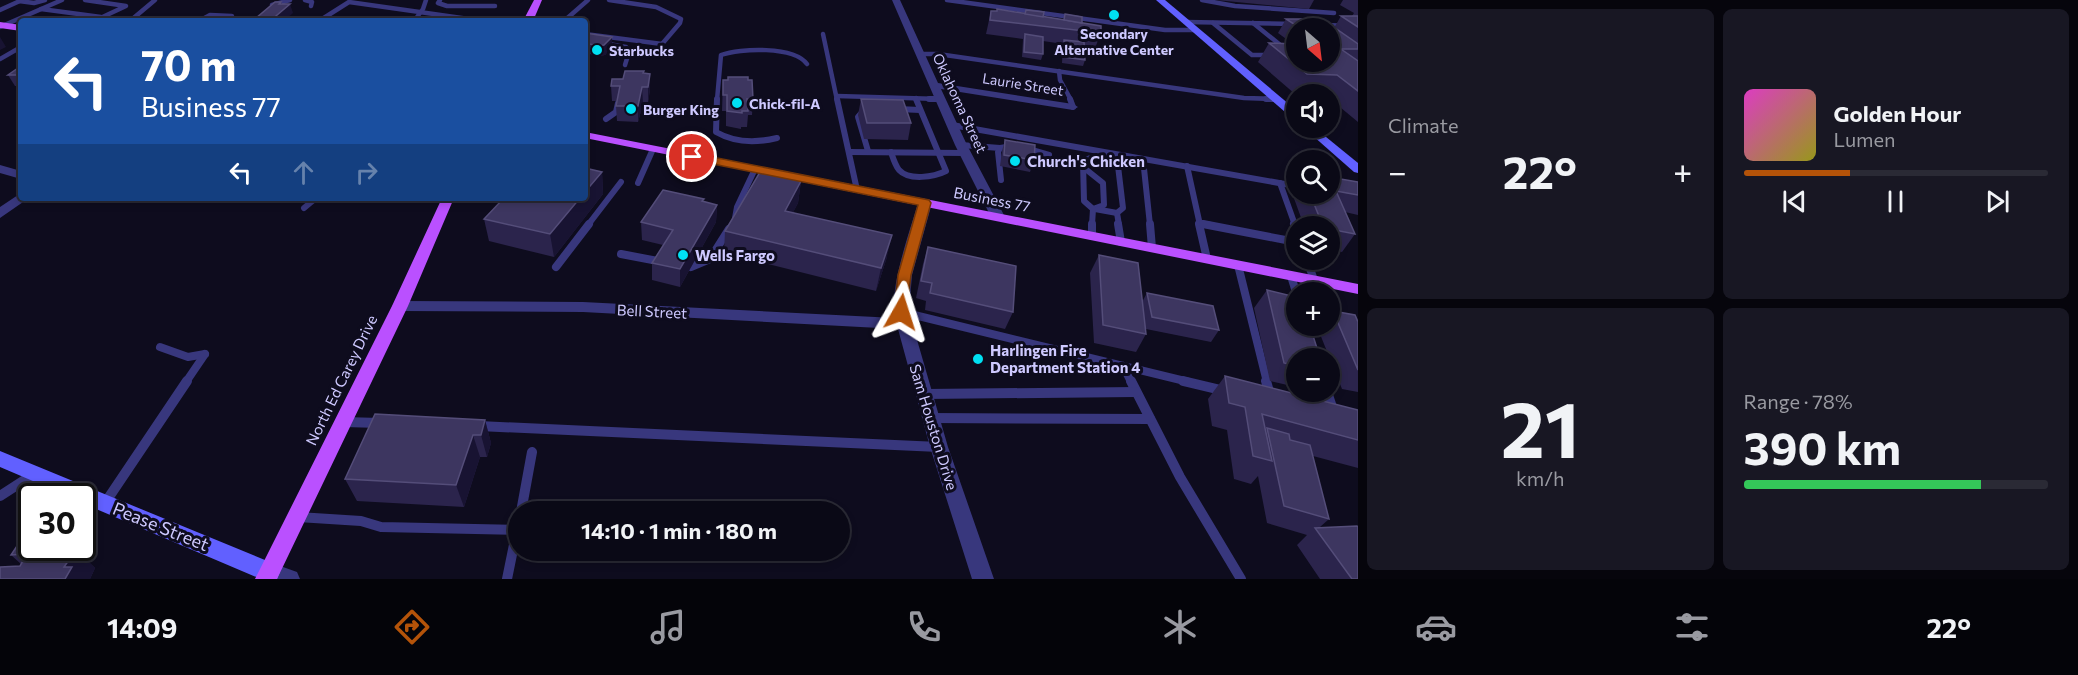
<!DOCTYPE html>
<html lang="en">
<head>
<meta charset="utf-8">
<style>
	:root { --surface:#0a0916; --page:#181723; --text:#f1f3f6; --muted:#999aa1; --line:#2a2a35; --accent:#b45309 }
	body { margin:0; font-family:Commissioner,sans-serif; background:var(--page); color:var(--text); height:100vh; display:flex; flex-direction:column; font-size:22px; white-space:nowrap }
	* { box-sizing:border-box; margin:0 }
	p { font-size:20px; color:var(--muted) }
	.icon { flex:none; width:33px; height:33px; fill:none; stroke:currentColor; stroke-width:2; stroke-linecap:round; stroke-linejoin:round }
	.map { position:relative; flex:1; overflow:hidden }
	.drawer { display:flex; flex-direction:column; gap:9px; padding:9px; background:#06050c; width:720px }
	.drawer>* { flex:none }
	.top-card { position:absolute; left:18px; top:18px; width:570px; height:183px; border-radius:6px; box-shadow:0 3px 9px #0003,0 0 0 2px var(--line); background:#1a4fa0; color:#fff; overflow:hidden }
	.needle { width:39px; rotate:152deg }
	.buttons { position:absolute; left:1286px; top:18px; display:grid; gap:12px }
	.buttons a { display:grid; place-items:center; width:54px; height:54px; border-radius:50%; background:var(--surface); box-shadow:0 3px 9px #0003,0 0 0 2px var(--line); font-size:30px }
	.speed { position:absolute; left:18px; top:483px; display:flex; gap:12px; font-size:30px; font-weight:700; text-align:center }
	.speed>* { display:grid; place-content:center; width:78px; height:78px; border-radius:50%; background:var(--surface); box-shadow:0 3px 9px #0003,0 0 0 2px var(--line); line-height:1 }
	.speed .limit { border:3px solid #111; border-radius:9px; background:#fff; color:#111 }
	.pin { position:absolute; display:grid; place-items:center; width:51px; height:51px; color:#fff; margin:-26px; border:3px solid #fff; border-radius:50%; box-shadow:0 2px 6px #0007 }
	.me { position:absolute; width:66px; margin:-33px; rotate:6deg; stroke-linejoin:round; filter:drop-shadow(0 0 4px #0008) }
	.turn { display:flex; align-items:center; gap:21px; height:126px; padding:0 24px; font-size:27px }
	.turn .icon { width:78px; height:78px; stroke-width:2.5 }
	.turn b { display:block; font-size:42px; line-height:51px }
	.lanes { display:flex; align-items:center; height:57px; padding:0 24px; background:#0003; justify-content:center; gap:30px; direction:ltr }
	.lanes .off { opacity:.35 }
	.big { font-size:45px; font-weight:700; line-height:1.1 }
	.drawer .widget { flex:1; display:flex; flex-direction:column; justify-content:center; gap:9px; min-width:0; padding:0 21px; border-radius:9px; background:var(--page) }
	.drawer .dial { align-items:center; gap:0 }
	.dial b { font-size:78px; line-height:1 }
	.song { display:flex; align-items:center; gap:18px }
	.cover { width:72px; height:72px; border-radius:9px; background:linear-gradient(135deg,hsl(310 70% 55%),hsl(60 70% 35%)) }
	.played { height:6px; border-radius:3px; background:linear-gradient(90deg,var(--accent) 35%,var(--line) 35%) }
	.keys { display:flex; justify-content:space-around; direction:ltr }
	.heat { display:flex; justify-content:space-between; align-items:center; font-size:33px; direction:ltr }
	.charge { height:9px; border-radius:4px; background:linear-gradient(90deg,#34c759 78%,var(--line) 0) }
	.drawer .tiles { flex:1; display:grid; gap:9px; grid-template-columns:repeat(2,1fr) }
	.trip { position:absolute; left:508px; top:501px; width:342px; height:60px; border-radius:30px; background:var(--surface); box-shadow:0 3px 9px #0003,0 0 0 2px var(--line); font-weight:700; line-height:60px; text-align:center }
	.menu { display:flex; height:96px; justify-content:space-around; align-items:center; background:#040409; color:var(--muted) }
	.menu .icon { width:42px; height:42px }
	.menu .current { color:var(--accent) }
	.menu b { font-size:27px; color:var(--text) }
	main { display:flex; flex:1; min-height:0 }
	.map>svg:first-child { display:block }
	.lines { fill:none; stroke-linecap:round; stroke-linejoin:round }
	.lane-far3 { stroke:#38377d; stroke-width:4.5 }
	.lane-far2 { stroke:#38377d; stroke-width:6 }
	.lane-far1 { stroke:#38377d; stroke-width:8 }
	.lane { stroke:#38377d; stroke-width:10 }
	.street { fill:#38377d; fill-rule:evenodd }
	.secondary { fill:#6160ff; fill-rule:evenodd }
	.primary { fill:#ba50ff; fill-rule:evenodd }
	.wall { fill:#2b244c; fill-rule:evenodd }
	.shaded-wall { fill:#181332 }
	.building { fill:#3d3660; stroke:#544d79; stroke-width:1.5 }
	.route { fill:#b45309; stroke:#753606; stroke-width:1.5 }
	.poi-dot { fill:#00e0f3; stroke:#0e0c1e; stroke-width:2 }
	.labels { text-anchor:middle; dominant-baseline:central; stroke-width:6; stroke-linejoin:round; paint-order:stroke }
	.far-poi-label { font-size:14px; font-weight:bold; fill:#cec9ff; stroke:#0e0c1e; text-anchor:start }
	.far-street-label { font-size:14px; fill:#cec9ff; stroke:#0e0c1e }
	.poi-label { font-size:15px; font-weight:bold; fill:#cec9ff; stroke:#0e0c1e; text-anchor:start }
	.street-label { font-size:15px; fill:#cec9ff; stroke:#0e0c1e }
	.near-street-label { font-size:18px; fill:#cec9ff; stroke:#0e0c1e }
</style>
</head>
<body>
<main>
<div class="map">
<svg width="1358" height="579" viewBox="0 0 1358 579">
	<rect width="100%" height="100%" fill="#0e0c1e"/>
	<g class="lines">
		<g class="lane-far3">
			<polyline points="85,0 126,6 94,21"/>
			<polyline points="305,0 312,2 311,6"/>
			<polyline points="440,0 438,3 447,6 495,6"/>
			<polyline points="947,0 1165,30 1195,30"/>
			<polyline points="1202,0 1235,6 1334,13"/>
			<polyline points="19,1 34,3 45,0"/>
			<polyline points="272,5 290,0"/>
			<polyline points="41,9 101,17"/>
			<polyline points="0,10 22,0"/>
			<polyline points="130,21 155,0"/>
			<polyline points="199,21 210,15 232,16 227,21"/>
			<polyline points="319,21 349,2 483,21"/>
			<polyline points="414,21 423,9 426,0"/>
			<polyline points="564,21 588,0"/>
			<polyline points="1186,22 1294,24"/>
			<polyline points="1213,23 1252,55 1271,55"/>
			<polyline points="1253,23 1284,48"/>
			<polyline points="1321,25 1358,26"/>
			<polyline points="0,27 62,0"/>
			<polyline points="585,34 662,44 680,23 681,19 656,7 609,0"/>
			<polyline points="823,34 837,100"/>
			<polyline points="585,40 626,47 629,52 625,65"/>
			<polyline points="921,54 938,54 1244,98 1276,99"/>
			<polyline points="0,59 21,47"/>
			<polyline points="1059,71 1060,80 1071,100"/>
			<polyline points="837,96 940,99"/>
			<polyline points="916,98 917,100"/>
			<path d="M 717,100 L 721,55 C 740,48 794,46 807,64"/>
		</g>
		<g class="lane-far2">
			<path d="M 717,99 L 716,132 C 735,143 756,143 777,138"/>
			<polyline points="837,99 857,190"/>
			<polyline points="929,99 940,99"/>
			<polyline points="1070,99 1073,107"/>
			<polyline points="1266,99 1276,99"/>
			<polyline points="865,109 858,117 868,151"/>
			<polyline points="898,109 920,110"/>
			<polyline points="606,119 616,112 618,103"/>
			<polyline points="952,125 1296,186"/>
			<polyline points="961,145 1000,148"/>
			<polyline points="1025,148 1049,155"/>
			<polyline points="849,152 965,153"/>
			<path d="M 891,152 C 893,158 895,165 899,170 C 909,181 934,177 946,171 L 916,99"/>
			<polyline points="1143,159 1150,225"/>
			<polyline points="1187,166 1200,225"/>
			<polyline points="1083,167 1103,183 1104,205 1093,209"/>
			<polyline points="1001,180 998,152 1000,148 1013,146"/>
			<polyline points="638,183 653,149"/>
			<polyline points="1280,183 1295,225"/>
			<polyline points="304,208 316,198"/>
			<polyline points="1095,209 1117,213"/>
			<polyline points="735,218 737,207 755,169"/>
			<polyline points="1200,223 1211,225"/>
			<polyline points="588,225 621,182"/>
			<path d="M 1092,225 L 1093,209 L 1084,201 L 1083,162 C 1095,153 1107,158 1118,166 L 1123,208 L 1117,213 L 1119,225"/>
		</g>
		<g class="lane-far1">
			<polyline points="1118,224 1121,242"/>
			<polyline points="1150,224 1152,248"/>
			<polyline points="1199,224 1207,259"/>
			<polyline points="1203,224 1296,242"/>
			<polyline points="1294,224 1296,228"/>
			<polyline points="1092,236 1092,224"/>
			<polyline points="621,254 663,262"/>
			<polyline points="1307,260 1314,280"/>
			<polyline points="1238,265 1267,382"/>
			<polyline points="556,267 589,224"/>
			<polyline points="691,267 710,259 729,229"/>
			<polyline points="1291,276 1296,292"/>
			<polyline points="902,312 1189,382"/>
			<polyline points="160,347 188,357 205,354"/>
			<polyline points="1123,366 1131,382"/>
			<polyline points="186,382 205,354"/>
		</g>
		<g class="lane">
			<polyline points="1131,381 1180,477 1241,579"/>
			<polyline points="1183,381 1225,391"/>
			<polyline points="1266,381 1270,395"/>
			<polyline points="1327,392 1333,410"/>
			<polyline points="925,394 1136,392"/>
			<polyline points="930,418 1150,419"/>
			<polyline points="344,422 380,423"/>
			<polyline points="479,426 939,447"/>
			<polyline points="0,496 34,474"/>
			<polyline points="105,503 187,381"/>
			<polyline points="521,512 532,452"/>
			<polyline points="298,517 361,521 381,527 517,530"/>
			<polyline points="507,579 519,520"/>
		</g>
		<g class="street">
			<polygon points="892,0 900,0 938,83 1073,104 1078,107 1073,110 941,89 967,145 1005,217 1003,220 998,221 991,217 955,145"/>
			<polygon points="0,165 21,171 21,179 0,173"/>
			<polygon points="21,193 21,198 27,198 26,200 0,218 0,207"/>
			<path d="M 925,199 L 932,203 L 912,275 L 909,312 L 948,447 L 994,579 L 972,579 L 930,447 L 898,329 L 583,312 L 400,311 L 392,306 L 400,301 L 583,302 L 895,318 C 888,291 910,231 918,203 Z"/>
			<polygon points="269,562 297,572 300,579 261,579 258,572 261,565"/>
		</g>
		<g class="secondary">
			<polygon points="1156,0 1165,0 1296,110 1296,119 1292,118"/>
			<polygon points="1304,128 1315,128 1358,163 1358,173 1354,172"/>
			<polygon points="0,451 277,565 280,572 277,579 261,579 82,503 82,496 68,496 0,467"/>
		</g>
		<g class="primary">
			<polygon points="534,0 542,0 533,21 523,21"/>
			<polygon points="0,22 21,25 21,31 0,28"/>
			<polygon points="585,132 1358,284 1358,294 585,138"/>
			<polygon points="442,198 454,198 408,306 277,579 255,579 392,306"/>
		</g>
	</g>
	<g class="wall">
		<polygon points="1216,0 1314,0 1309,9"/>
		<path d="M 1343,0 L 1358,0 L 1358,122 L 1329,98 L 1329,94 L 1295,94 L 1258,62 L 1269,43 L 1293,44 L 1278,33 L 1286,19 L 1334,28 L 1341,16 L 1352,16 L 1354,13 L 1340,5 ZM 1296,28 L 1329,28 L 1329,62 L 1296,62 Z"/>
		<polygon points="1026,10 1043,17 1063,20 1065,14 1101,33 1095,48 1084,46 1085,60 1083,66 1062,63 1063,44 1043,41 1043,54 1041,60 1022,57 1023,39 986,34 991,11 1024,14"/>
		<polygon points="585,33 612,37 612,47 605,55 599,56 585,53"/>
		<polygon points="21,66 21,86 15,86 8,75"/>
		<polygon points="644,73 650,74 650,89 648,103 643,103 638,122 617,121 616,106 617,101 612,101 611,86 623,79"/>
		<polygon points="723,80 753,99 752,115 748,115 747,127 741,127 741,129 726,126 726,111 722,111"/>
		<polygon points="861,99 911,123 908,140 864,139 858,115"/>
		<polygon points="1005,140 1034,160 1030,172 1000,166 1002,151"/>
		<polygon points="602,172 603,194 554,257 489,241 484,219"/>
		<polygon points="801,181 798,203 793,212 887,257 876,291 724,253 725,231"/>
		<polygon points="1296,182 1296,194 1329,194 1358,182 1358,215 1345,212 1355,234 1342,252 1329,249 1329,226 1304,226 1291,190"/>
		<polygon points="704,202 717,205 716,222 680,287 652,280 652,263 663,245 642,240 641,222"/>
		<polygon points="928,247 1013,312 1005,329 925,310 926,301 916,298 923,264"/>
		<polygon points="1099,255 1142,302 1147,293 1219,330 1211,342 1146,329 1146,334 1136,352 1094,343 1090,273"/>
		<polygon points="1267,290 1296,358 1296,387 1270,381 1254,308"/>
		<polygon points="1333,311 1358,322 1358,392 1342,389 1318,329 1321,326 1329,326 1329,316"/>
		<polygon points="1225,376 1358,410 1358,468 1313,456 1329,519 1320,527 1358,579 1320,579 1297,545 1307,535 1267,523 1258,476 1251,484 1234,479 1227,430 1212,426 1208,399"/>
		<polygon points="485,420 491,443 487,457 480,457 464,507 357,501 345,479"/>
		<polygon points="32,548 74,548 95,568 90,579 20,566 21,564 11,555"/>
	</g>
	<g class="shaded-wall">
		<polygon points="281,2 284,9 290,4 293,13 284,21 270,21 279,4"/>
		<polygon points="0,37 6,47 0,50"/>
		<polygon points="612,37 612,47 605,55 599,56 598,46"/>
		<polygon points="650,74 650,89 648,103 648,87"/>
		<polygon points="642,87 643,103 638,122 638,106"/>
		<polygon points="602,172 603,194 554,257 550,234 580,198 585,198 585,192"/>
		<polygon points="801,181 798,203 783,233 785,211"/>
		<polygon points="717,205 716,222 680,287 680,269"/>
		<polygon points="892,235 887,257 876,291 881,268"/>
		<polygon points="485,420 491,443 487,457 481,435"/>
		<polygon points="473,435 480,457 464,507 456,485"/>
		<polygon points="59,548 74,548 95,568 90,579 61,579 41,561 45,555 67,575 64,567 66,564 55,554"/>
	</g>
	<g class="building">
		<polygon points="275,2 281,2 279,4 290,4 270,21 260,21 262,19 255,19"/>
		<polygon points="997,9 1101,26 1101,33 990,20 991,11 997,11"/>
		<polygon points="1026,10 1044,12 1043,17 1025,14"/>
		<polygon points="1065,14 1082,17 1082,23 1064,20"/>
		<polygon points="1341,16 1358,16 1358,27"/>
		<polygon points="310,19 333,19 330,21 308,21"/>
		<polygon points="1286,19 1322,19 1358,44 1358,49 1341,49 1335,45 1329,45 1329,28 1300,28"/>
		<polygon points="585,33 612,37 604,45 598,46 585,43"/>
		<polygon points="1025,34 1043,37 1043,54 1024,52"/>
		<polygon points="1064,40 1084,42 1085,60 1064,57"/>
		<polygon points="1269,43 1296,44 1296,62 1329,62 1329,45 1335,45 1358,61 1358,91 1337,75 1307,74"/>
		<polygon points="21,66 21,75 8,75"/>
		<polygon points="625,71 644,71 643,73 650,74 648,87 642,87 638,106 616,106 620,86 611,86 612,79 623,79"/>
		<polygon points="728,77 748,77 748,80 752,80 753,99 747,99 748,111 742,111 742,113 727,111 727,95 723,95 723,80 728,80"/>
		<polygon points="861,99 903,100 911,123 867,123"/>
		<polygon points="1005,140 1035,145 1034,160 1004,155"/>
		<polygon points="585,168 602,172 585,192"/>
		<polygon points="760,172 801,181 785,211 892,235 881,268 725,231"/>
		<polygon points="1329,177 1358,182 1358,195 1336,191 1355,234 1329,229 1329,226 1323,226 1310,194 1329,194"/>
		<polygon points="663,190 704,199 702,201 717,205 680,269 652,263 673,230 641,222"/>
		<polygon points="504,198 580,198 550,234 484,219"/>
		<polygon points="928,247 1016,266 1013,312 930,293 932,283 921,281"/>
		<polygon points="1099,255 1138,263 1146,334 1103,325"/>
		<polygon points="1267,290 1296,297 1296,326 1310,326 1320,358 1296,358 1296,366 1284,363"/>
		<polygon points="1147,293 1213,306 1219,330 1152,317"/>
		<polygon points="1333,311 1355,315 1358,322 1358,370"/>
		<polygon points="1225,376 1358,410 1358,440 1262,414 1272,461 1253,456 1245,407 1229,403"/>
		<polygon points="375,414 485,420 481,435 473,435 456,485 345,479"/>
		<polygon points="1267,428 1289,434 1290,440 1310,445 1329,519 1284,506"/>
		<polygon points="1357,526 1358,527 1358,579 1352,579 1315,528"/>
		<polygon points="21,540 32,540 32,548 59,548 55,554 45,555 41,561 69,560 64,567 72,567 65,579 0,579 0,567 20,566 27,554 11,555"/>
	</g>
	<polygon class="route" points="692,153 929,200 931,203 911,275 906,315 901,317 894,312 898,275 918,205 688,159 687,157"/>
	<g class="poi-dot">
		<circle cx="1114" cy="15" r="6"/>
		<circle cx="597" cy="50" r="6"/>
		<circle cx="737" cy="103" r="6"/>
		<circle cx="631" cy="109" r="6"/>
		<circle cx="1015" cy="161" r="6"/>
		<circle cx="683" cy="255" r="6"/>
		<circle cx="978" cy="359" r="6"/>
	</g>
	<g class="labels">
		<g class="far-poi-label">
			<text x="1114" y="33" text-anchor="middle">Secondary<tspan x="1114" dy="16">Alternative Center</tspan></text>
			<text x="609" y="50">Starbucks</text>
			<text x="749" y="103">Chick-fil-A</text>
			<text x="643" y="109">Burger King</text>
		</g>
		<g class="far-street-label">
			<text transform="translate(1023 84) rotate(9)">Laurie Street</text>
			<text transform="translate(960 103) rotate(65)">Oklahoma Street</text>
		</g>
		<g class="poi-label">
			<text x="1027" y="161">Church's Chicken</text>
			<text x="695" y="255">Wells Fargo</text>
			<text x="990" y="350">Harlingen Fire<tspan x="990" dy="17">Department Station 4</tspan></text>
		</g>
		<g class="street-label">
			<text transform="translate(992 199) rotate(11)">Business 77</text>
			<text transform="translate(652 311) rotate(3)">Bell Street</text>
			<text transform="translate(341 380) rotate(-64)">North Ed Carey Drive</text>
			<text transform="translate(934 427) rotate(73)">Sam Houston Drive</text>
		</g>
		<g class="near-street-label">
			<text transform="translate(161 526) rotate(22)">Pease Street</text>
		</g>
	</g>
</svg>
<div class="buttons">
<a><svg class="needle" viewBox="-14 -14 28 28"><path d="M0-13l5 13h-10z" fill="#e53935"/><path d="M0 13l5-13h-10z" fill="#999aa1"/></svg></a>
<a><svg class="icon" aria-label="sound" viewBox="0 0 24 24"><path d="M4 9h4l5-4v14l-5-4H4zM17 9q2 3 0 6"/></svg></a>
<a><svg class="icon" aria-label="search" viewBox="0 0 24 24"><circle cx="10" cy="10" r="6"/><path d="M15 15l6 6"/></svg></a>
<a><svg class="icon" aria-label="layers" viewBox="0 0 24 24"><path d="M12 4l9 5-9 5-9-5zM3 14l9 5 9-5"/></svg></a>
<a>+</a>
<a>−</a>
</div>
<div class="speed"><div class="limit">30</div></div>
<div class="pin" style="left:692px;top:157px;background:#d93025"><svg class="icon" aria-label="arrive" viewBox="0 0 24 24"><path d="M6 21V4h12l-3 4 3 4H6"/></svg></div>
<svg class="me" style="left:901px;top:312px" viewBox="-20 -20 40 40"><path d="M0-17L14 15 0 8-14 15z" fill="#b45309" stroke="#fff" stroke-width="4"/></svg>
<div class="trip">14:10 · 1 min · 180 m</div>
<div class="top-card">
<div class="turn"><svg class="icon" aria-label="left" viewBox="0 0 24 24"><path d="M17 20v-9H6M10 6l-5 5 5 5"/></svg><div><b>70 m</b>Business 77</div></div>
<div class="lanes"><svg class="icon" aria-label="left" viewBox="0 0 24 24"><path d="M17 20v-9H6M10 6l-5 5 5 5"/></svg><svg class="icon off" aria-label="ahead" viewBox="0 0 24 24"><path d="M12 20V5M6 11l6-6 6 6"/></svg><svg class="icon off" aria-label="right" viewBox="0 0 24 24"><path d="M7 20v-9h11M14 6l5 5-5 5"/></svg></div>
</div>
</div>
<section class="drawer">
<div class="tiles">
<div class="widget"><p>Climate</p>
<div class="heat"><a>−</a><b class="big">22°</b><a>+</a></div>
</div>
<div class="widget">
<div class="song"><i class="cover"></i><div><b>Golden Hour</b><p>Lumen</p></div></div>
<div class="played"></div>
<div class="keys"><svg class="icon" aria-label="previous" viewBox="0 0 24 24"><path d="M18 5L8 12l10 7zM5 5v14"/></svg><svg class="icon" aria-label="pause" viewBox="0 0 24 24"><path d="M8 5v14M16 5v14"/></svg><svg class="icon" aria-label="next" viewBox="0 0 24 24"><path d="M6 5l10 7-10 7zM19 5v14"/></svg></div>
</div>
<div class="widget dial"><b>21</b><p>km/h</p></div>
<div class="widget"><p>Range · 78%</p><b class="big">390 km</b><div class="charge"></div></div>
</div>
</section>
</main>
<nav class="menu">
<b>14:09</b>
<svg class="icon current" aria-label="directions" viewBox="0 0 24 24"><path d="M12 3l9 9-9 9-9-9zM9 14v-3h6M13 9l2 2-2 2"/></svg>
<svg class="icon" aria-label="music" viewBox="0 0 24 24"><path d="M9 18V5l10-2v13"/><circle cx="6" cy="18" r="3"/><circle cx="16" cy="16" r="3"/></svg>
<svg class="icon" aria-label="phone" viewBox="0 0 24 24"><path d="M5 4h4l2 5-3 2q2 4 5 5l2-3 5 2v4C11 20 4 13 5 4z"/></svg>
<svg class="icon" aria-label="climate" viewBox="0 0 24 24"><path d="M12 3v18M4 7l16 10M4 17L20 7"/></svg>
<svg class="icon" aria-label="car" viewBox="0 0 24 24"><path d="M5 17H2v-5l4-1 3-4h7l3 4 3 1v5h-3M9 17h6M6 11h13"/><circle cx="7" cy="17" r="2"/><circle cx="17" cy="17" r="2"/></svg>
<svg class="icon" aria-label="filters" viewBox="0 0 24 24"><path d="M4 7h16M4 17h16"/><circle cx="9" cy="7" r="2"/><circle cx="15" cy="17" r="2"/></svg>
<b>22°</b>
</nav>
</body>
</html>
